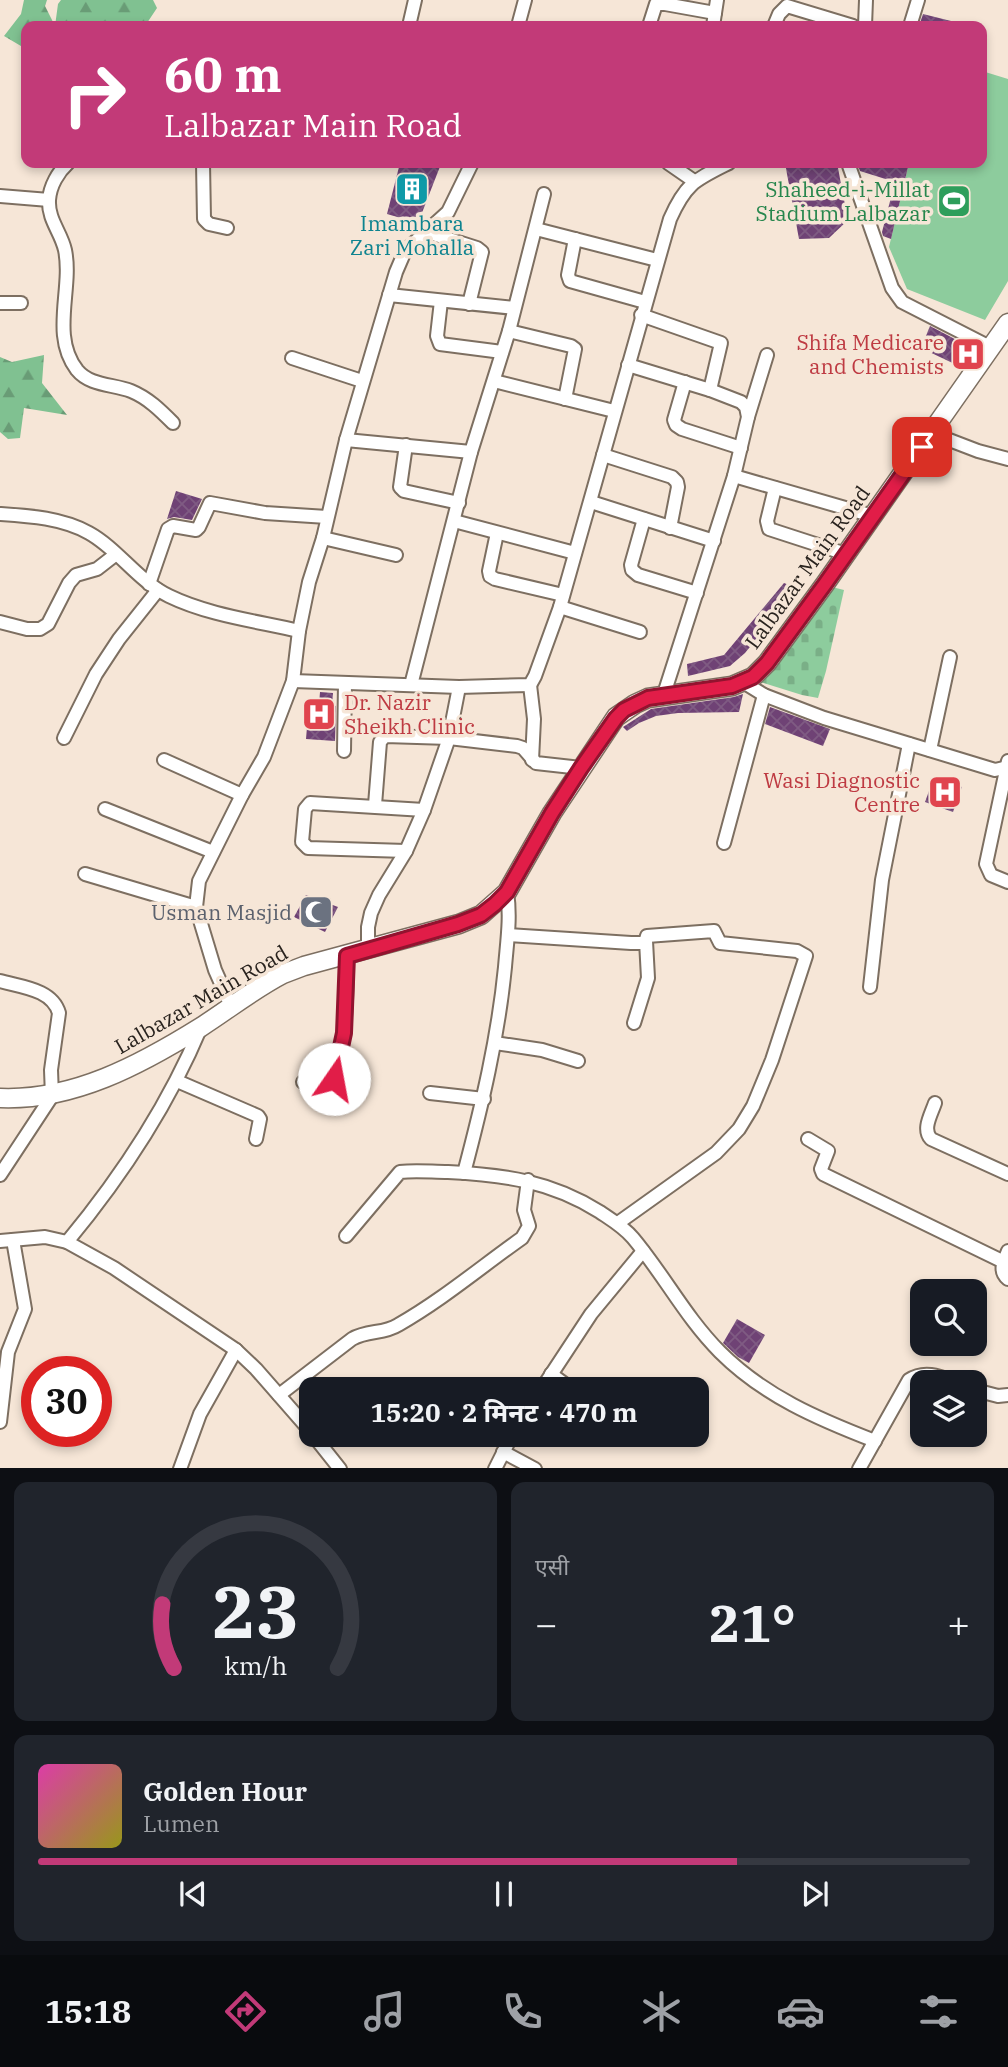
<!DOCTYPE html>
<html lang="hi">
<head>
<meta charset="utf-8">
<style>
	:root { --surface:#171b24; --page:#20242c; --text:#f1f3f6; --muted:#9ea1a6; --line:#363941; --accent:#c23a78 }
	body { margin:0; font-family:"IBM Plex Serif","Noto Sans Devanagari",serif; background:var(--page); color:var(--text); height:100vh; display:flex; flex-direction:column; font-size:26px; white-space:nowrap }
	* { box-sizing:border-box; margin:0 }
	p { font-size:23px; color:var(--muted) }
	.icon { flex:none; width:38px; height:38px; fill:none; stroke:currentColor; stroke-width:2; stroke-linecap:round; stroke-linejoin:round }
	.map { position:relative; height:1468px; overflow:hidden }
	.side { display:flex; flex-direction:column; gap:14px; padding:14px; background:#0d0f14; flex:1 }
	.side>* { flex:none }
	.hud { position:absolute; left:21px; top:21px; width:966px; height:147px; border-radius:14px; box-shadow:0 4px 10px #0003; background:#c23a78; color:#fff; overflow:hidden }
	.controls { position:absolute; left:910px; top:1279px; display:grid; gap:14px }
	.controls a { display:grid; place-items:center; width:77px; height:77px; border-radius:14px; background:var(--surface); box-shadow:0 4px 10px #0003; font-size:35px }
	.speed { position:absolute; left:21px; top:1356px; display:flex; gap:14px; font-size:35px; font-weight:700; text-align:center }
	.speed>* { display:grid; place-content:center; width:91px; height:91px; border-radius:50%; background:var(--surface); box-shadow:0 4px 10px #0003; line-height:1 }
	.speed .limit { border:10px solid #d22; background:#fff; color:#111 }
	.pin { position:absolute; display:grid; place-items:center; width:60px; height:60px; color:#fff; margin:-30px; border-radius:14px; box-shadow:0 4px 10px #0006 }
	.me { position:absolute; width:77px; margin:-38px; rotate:12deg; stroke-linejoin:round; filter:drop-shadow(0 0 5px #0008) }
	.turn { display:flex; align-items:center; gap:24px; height:147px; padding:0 28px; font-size:32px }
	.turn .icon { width:91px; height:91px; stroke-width:2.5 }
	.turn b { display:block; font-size:49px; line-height:60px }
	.big { font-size:52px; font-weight:700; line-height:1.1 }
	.side .tile { flex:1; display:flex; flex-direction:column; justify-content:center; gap:10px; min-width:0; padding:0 24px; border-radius:14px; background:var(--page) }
	.side .dial { align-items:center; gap:0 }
	.dial svg { height:182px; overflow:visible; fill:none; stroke:var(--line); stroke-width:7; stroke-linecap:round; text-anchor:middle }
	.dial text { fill:var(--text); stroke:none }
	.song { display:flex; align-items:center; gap:21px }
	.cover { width:84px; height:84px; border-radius:10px; background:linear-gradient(135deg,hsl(320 70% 55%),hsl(60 70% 35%)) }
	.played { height:7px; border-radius:4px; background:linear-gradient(90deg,var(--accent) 75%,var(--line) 75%) }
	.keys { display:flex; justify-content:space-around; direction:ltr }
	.heat { display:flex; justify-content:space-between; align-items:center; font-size:38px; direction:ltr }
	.side .tiles { flex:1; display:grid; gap:14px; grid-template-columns:1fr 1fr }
	.tile:last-child { grid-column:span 2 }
	.trip { position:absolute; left:299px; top:1377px; width:410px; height:70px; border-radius:14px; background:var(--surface); box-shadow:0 4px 10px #0003; font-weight:700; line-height:70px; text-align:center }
	.tab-bar { display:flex; height:112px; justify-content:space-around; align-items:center; background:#090b0e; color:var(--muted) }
	.tab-bar .icon { width:49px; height:49px }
	.tab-bar .on { color:var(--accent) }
	.tab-bar b { font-size:32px; color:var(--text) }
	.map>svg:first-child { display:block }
	.green { fill:#8dcc9d }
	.forest { fill:url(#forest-firs) }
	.cemetery { fill:url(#cemetery-stones) }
	.building { fill:url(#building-cross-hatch) }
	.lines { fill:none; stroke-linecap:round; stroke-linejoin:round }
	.street-casing { stroke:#7d6f61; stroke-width:16 }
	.secondary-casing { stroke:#7d6f61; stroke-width:21 }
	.street { stroke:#fff; stroke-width:12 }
	.secondary { stroke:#fff; stroke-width:18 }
	.route-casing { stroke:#92132f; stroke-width:18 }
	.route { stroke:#e11d48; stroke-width:12 }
	.labels { text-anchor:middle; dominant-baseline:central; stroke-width:7; stroke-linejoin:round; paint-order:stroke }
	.leisure-label { font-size:21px; fill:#27864d; stroke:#f6e6d7; text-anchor:end }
	.culture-label { font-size:21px; fill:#0d838f; stroke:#f6e6d7 }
	.health-label { font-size:21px; fill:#be3a42; stroke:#f6e6d7; text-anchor:end }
	.street-label { font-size:21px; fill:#29231e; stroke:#f6e6d7 }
	.worship-label { font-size:21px; fill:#5b616d; stroke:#f6e6d7; text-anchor:end }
</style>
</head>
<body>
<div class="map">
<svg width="1008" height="1469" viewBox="0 0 1008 1469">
	<defs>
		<pattern id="forest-firs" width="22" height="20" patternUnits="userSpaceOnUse" patternTransform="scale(1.75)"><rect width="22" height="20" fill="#80c191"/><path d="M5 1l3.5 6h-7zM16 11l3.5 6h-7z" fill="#699c76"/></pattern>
		<pattern id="cemetery-stones" width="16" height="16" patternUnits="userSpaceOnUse" patternTransform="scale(1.75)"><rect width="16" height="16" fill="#8dcc9d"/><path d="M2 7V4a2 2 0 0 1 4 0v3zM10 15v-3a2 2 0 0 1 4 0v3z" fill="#7aaf87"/></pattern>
		<pattern id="building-cross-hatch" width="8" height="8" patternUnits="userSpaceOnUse" patternTransform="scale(1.75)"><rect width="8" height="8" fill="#6f4275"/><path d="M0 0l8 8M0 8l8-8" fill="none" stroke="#7f5b83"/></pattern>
	</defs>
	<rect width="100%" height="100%" fill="#f6e6d7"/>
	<polygon class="green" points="982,71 1008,79 1008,281 985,320 907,289 889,247 909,163 982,163"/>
	<g class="forest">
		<polygon points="24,0 47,0 45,6 55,26 58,4 61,0 153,0 157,8 145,26 26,26 26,49 4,36 21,14"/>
		<polygon points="44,355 42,383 67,415 24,408 20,438 8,439 0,432 0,357 12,362"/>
	</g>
	<polygon class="cemetery" points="828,586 844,590 826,671 818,698 802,695 757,681"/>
	<g class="building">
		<polygon points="923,14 955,22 955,26 919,26"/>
		<polygon points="400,163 441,164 418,223 387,214"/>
		<polygon points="785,163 837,163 848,220 829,238 799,239"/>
		<polygon points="857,163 909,163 891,239 883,236 882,232 895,182 860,171"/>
		<polygon points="930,326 972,348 963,368 921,348"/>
		<polygon points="176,491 202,499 192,520 174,517 167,519"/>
		<polygon points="784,583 794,587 786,603 745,653 730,666 688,676 687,664 724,655"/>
		<polygon points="320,692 333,693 332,705 336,706 335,741 306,739 309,703 319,704"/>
		<polygon points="743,694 739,712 678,713 656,716 639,723 627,731 623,727 651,709 734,697"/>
		<polygon points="770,707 830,729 823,746 765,724"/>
		<polygon points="934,777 962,787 953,812 925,802"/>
		<polygon points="306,895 338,907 325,932 294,917"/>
		<polygon points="737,1319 765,1335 749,1363 738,1357 723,1343"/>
	</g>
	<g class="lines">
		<g class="street-casing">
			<g id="street">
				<polyline points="409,26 415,0"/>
				<polyline points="518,26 525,0"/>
				<polyline points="649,26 656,4 665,4 715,13"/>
				<polyline points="713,26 717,0"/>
				<polyline points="774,26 779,14 787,6 853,26"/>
				<polyline points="865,26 866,0"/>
				<polyline points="910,26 918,0"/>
				<path d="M 68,163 C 58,172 50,186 49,200 C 48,220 61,232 65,250 C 73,289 50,335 77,370 C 90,386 113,384 131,391 C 148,398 160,410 173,423"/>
				<polyline points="203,163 204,219 209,224 227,228"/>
				<polyline points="668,163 694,181"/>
				<polyline points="848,163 892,288 902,302 992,348"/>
				<polyline points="0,196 49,200"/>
				<polyline points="536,229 657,260"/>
				<polyline points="427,232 477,248 482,252 469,304"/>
				<polyline points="575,239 568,275 570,281 645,302"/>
				<polyline points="389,295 514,308"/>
				<polyline points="441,301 437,336 440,344 502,352"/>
				<polyline points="0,303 21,303"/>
				<polyline points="641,315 721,343 710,390"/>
				<polyline points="509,331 571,346 575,349 565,399"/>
				<polyline points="292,358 362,381"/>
				<polyline points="628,365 710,390 741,402 746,407 748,417 734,476 664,694"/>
				<polyline points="494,381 614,411"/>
				<polyline points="685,382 674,420 676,425 682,429 741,448"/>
				<polyline points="748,417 767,355"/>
				<polyline points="931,433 978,451 1008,459"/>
				<polyline points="346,440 471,452"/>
				<polyline points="406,445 400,487 404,491 459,503"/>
				<polyline points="603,455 672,477 677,482 678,487 670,528"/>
				<polyline points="734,476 873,516"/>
				<polyline points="775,488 767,521 769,529 846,554"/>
				<polyline points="591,502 714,541"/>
				<path d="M 0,514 C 30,516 62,518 89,533 C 118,549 138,581 169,596 C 208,615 256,621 299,631"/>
				<polyline points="644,519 631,565 632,570 638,575 697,593"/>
				<polyline points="454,521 575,553"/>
				<polyline points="497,533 489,571 490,576 495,579 563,595"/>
				<polyline points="323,538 396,555"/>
				<polyline points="149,584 168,529 173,526 196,530 199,527 210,503 265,513 327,517"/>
				<polyline points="560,607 640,632"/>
				<polyline points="0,622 27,629 40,629 48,624 69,583 76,575 97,569 115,555"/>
				<path d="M 293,681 L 459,687 L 530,685 L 535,676 L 560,607 L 670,219 C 686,183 695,180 729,163"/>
				<polyline points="743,682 764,695 824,718 995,770 1008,767"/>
				<polyline points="411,685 471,452 509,331 544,194"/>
				<polyline points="530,685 534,719 532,760"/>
				<polyline points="64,738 96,674 119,639 158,590"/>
				<polyline points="930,750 950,657"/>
				<polyline points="344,751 345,683"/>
				<polyline points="164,760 242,795"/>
				<polyline points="1008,761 986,864 991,875 1008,882"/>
				<polyline points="375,805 380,742 385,736 449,738 517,746 523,748 536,763 581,768"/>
				<polyline points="105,809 213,852"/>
				<polyline points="724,843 764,695"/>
				<polyline points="406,851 308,848 302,842 305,809 310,803 424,810"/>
				<polyline points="85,874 196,907"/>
				<polyline points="508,935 631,943 645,943 647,936 714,931 720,943 797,951 806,956 772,1060 753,1106 739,1129 716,1153 618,1223"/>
				<polyline points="368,949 368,927 371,913 379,895 406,851 424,810 449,738 459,687"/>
				<path d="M 0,981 C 21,987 52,989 59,1013 L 51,1070 L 52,1096 L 0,1175"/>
				<polyline points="870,987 882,880 909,744"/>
				<polyline points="231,1006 215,970 196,907 199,881 242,795 264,757 293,681 299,631 309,582 323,538 346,440 396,272 405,251 448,212 472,163"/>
				<polyline points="634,1023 648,978 646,941"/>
				<polyline points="495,1043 542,1050 578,1061"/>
				<polyline points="177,1081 258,1116 260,1119 256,1139"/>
				<path d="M 303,1082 L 327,1085 C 347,1074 347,979 347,956"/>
				<polyline points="430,1093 484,1099"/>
				<path d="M 935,1103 C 931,1115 922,1129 931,1139 L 1008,1174"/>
				<polyline points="808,1139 828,1151 821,1169 823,1174 1004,1262"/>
				<path d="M 464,1173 C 482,1105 498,1038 505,967 C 507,942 511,917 507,892"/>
				<path d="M 346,1236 L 400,1172 C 416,1170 432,1172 448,1172 C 505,1175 551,1181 600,1212 C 612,1220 624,1227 633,1238 C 664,1275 686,1318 720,1352 C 764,1396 818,1419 875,1441"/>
				<polyline points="0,1241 45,1237 67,1242 114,1268 236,1350 256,1369 312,1433"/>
				<path d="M 67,1242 C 121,1177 168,1106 201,1027"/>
				<path d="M 1008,1251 C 1004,1261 998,1271 1008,1279"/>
				<polyline points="551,1374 573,1390"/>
				<polyline points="541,1390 591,1314 643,1251"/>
				<polyline points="975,1390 998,1396 1008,1395"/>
				<path d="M 279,1395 L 352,1339 C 367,1330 384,1334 398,1325 C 442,1300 481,1267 522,1238 L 529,1226 L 524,1210 L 528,1180"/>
				<polyline points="0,1422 8,1352 25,1309 13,1240"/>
				<polyline points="313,1435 340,1469"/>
				<polyline points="503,1452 535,1469"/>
				<polyline points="180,1469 200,1414 236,1350"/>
				<polyline points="495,1469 512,1435"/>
				<path d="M 859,1469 L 909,1380 C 924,1370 939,1376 955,1382"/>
			</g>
		</g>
		<g class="secondary-casing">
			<path id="secondary" d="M 0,1098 C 73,1101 140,1065 201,1027 C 229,1009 254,989 283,974 L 304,966 L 459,924 L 481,915 L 507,892 L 552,813 L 616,717 L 635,704 L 648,698 L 732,686 L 753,677 L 767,663 L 825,584 L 1008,323"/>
		</g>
		<use href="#street" class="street"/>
		<use href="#secondary" class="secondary"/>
	</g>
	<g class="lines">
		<g class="route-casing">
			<polyline id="route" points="334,1079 344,1033 347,956 458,924 481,915 495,904 507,892 552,813 581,768 616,718 624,710 648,698 732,686 753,677 767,663 825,584 922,447"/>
		</g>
		<use href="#route" class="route"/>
	</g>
	<defs>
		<g id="building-square" transform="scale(1.75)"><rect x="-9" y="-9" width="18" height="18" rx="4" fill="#0f9aa8" stroke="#f6e6d7"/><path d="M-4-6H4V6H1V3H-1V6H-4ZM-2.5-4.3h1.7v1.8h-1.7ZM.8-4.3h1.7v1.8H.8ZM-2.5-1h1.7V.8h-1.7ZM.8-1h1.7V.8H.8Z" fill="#fff"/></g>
		<g id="stadium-square" transform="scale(1.75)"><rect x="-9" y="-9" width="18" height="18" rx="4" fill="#2e9e5b" stroke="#f6e6d7"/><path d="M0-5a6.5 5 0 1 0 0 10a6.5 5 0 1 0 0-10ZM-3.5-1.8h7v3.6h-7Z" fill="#fff"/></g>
		<g id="hospital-square" transform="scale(1.75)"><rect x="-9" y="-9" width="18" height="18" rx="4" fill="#e0444e" stroke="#f6e6d7"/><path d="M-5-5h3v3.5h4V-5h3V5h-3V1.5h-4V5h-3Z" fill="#fff"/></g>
		<g id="mosque-square" transform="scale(1.75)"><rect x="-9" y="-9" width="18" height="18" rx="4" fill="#6b7280" stroke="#f6e6d7"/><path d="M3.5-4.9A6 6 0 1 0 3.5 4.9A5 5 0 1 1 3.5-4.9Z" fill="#fff"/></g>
	</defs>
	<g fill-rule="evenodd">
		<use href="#building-square" x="412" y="189"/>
		<use href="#stadium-square" x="954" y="201"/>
		<use href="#hospital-square" x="968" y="354"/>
		<use href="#hospital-square" x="319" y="714"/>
		<use href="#hospital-square" x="945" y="792"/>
		<use href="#mosque-square" x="316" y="912"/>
	</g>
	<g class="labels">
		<g class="leisure-label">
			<text x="930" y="189">Shaheed-i-Millat<tspan x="930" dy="24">Stadium Lalbazar</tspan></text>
		</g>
		<g class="culture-label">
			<text x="412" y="223">Imambara<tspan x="412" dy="24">Zari Mohalla</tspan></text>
		</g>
		<g class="health-label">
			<text x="944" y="342">Shifa Medicare<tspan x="944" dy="24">and Chemists</tspan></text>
			<text x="344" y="702" text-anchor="start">Dr. Nazir<tspan x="344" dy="24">Sheikh Clinic</tspan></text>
			<text x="920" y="780">Wasi Diagnostic<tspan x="920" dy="24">Centre</tspan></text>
		</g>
		<g class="street-label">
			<text transform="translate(807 567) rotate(-54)">Lalbazar Main Road</text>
			<text transform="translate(201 999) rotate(-30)">Lalbazar Main Road</text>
		</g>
		<g class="worship-label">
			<text x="292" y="912">Usman Masjid</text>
		</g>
	</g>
</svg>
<div class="controls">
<a><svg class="icon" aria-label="search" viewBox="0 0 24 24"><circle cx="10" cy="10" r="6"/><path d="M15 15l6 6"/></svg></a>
<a><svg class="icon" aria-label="layers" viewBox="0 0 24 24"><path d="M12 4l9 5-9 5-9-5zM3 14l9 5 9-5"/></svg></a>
</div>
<div class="speed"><div class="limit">30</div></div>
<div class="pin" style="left:922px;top:447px;background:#d93025"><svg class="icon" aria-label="arrive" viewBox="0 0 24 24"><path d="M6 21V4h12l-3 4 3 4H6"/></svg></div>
<svg class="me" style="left:334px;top:1079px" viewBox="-20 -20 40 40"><circle r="19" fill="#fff"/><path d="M0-13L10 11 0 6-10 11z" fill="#e11d48"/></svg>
<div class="trip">15:20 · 2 मिनट · 470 m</div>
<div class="hud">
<div class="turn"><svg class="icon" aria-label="right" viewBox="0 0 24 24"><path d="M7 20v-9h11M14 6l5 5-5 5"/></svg><div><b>60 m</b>Lalbazar Main Road</div></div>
</div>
</div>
<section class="side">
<div class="tiles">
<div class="tile dial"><svg viewBox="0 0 100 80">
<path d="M14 69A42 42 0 1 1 86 69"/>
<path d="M14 69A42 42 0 0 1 9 41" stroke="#c23a78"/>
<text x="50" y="56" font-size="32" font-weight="700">23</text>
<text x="50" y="72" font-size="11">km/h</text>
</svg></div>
<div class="tile"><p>एसी</p>
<div class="heat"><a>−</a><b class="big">21°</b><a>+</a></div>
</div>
<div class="tile">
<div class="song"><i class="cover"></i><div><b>Golden Hour</b><p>Lumen</p></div></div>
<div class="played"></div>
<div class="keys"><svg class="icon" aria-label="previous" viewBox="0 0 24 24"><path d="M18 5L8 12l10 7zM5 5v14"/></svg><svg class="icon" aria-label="pause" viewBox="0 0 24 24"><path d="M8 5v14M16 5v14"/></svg><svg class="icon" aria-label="next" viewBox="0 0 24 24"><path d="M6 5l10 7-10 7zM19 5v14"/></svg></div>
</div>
</div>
</section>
<nav class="tab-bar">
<b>15:18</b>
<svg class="icon on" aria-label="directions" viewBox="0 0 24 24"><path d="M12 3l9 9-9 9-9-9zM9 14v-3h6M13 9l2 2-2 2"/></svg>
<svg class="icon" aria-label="music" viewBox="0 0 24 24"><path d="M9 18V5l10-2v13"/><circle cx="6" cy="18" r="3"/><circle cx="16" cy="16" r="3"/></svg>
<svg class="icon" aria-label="phone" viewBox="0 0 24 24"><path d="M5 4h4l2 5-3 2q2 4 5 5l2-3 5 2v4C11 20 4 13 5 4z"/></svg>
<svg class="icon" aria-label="climate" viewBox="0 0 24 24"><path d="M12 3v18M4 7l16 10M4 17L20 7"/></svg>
<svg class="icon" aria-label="car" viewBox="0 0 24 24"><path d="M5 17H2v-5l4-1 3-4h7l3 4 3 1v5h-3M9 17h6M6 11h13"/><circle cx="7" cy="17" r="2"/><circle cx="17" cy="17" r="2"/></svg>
<svg class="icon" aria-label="filters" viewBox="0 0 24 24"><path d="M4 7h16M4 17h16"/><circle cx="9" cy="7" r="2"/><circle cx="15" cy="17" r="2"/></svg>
</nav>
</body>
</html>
